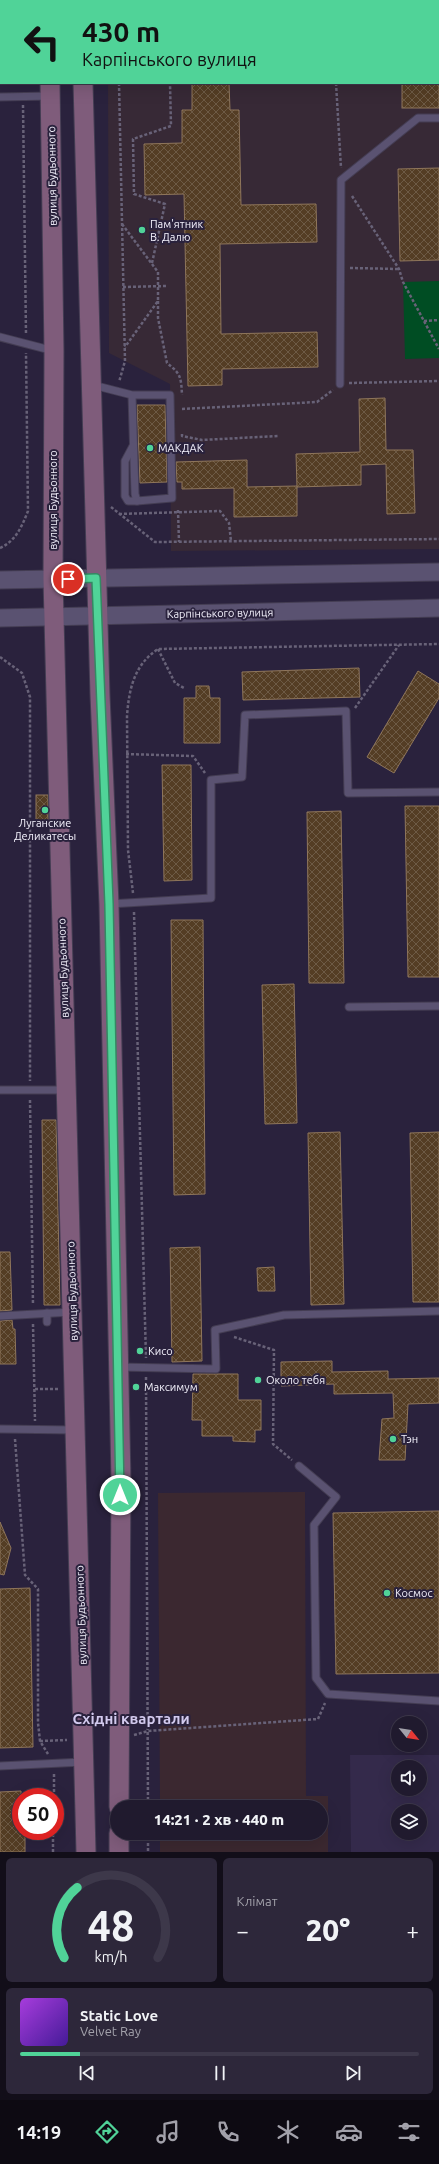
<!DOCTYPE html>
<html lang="uk">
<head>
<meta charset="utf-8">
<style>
	:root { --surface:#201a2e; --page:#2d273a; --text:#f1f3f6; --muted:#a2a1aa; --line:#3d384a; --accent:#50d398 }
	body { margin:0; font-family:Ubuntu,sans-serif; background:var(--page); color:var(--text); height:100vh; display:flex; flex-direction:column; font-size:15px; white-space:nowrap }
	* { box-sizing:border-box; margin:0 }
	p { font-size:13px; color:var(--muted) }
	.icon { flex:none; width:22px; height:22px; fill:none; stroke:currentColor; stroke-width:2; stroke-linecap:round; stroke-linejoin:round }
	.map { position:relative; height:1852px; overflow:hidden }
	.drawer { display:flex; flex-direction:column; gap:6px; padding:6px; background:#120e19; flex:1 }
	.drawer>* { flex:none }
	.top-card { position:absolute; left:0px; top:0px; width:439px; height:84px; box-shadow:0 4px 16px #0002,0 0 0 1px var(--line); background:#50d398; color:#111; overflow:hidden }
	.needle { width:26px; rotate:120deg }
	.buttons { position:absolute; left:391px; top:1716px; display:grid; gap:8px }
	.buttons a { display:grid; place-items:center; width:36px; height:36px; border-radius:50%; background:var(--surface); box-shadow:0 4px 16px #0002,0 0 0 1px var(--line); font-size:20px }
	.speed { position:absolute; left:12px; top:1788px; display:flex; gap:8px; font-size:20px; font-weight:700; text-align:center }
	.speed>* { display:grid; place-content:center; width:52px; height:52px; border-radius:50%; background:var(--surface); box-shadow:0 4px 16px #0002,0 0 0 1px var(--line); line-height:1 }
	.speed .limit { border:6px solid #d22; background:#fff; color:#111 }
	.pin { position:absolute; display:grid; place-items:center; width:34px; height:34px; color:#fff; margin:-17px; border:2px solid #fff; border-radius:50%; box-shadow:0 1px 4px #0007 }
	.me { position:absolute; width:44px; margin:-22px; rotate:0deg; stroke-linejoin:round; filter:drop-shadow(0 0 3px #0008) }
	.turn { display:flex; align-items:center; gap:14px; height:84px; padding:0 16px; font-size:18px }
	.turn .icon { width:52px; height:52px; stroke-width:2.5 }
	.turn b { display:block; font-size:28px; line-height:34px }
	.big { font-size:30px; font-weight:800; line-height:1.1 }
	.drawer .tile { flex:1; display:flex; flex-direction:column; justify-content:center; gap:6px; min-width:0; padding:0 14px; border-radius:6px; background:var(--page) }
	.drawer .dial { align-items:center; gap:0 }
	.dial svg { height:104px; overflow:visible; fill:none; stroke:var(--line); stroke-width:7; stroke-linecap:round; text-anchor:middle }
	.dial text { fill:var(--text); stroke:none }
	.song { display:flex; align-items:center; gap:12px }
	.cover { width:48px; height:48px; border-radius:6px; background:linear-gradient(135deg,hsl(280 70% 55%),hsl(260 70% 35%)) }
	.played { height:4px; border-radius:2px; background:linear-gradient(90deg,var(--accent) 15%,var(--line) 15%) }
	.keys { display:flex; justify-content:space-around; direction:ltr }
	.heat { display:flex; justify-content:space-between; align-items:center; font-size:22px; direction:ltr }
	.drawer .tiles { flex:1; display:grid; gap:6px; grid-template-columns:1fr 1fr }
	.tile:last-child { grid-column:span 2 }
	.trip { position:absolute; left:110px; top:1800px; width:218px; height:40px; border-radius:20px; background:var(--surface); box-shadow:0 4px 16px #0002,0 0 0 1px var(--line); font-weight:800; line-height:40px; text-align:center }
	.menu { display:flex; height:64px; justify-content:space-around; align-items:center; background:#0d0a12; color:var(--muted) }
	.menu .icon { width:28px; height:28px }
	.menu .current { color:var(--accent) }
	.menu b { font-size:18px; color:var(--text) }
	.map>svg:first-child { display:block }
	.commercial { fill:#3b2830 }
	.built { fill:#342a4b; fill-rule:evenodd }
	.education { fill:#372936 }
	.green { fill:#004d23 }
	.building { fill:url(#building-cross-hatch); stroke:#8f765b }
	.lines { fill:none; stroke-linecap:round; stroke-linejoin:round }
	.service-casing { stroke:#443d53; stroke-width:9 }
	.tertiary-casing { stroke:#443d53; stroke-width:19 }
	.secondary-casing { stroke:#443d53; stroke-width:21 }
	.path { stroke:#686278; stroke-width:2.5; stroke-dasharray:3 2; stroke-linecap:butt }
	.service { stroke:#5a5271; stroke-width:7 }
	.tertiary { stroke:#5a5271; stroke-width:17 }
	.secondary { stroke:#7f5c7b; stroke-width:19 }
	.route-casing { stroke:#348963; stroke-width:10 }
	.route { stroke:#50d398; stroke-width:7 }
	.poi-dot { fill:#50d398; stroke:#2a223d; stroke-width:1.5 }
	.labels { text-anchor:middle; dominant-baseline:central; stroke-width:4; stroke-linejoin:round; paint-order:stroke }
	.street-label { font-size:11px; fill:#f3f1fc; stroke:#2a223d }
	.poi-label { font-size:11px; fill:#f3f1fc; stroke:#2a223d; text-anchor:start }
	.district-label { font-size:15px; font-weight:bold; fill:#d2caee; stroke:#2a223d }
</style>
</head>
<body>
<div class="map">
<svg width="439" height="1852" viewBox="0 0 439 1852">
	<defs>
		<pattern id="building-cross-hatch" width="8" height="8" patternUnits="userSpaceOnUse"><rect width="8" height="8" fill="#543d24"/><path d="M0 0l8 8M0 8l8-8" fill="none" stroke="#6d5a45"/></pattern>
	</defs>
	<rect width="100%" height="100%" fill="#2a223d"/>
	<polygon class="commercial" points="305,1492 306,1796 328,1796 328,1852 160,1852 160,1833 321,1833 321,1807 160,1807 158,1493"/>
	<path class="built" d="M 350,1755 L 439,1755 L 439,1852 L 351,1852 ZM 398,1767 L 420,1767 L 420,1789 L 398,1789 ZM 398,1811 L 420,1811 L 420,1833 L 398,1833 Z"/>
	<polygon class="education" points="108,0 439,0 439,549 171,551 170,384 109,353 108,83 438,83 438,1"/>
	<polygon class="green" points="439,281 439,358 405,359 403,282"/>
	<g class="building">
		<polygon points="192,83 229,83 230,110 239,110 241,205 316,204 317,242 220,244 221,334 317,332 318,367 222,369 222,385 188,386 184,194 145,195 144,144 182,143 182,110 192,110"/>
		<rect x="402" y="83" width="37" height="25"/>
		<polygon points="439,168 439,260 400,261 398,169"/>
		<polygon points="385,398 386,450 413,450 415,513 387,514 386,464 361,465 361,485 297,487 296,454 360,452 359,399"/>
		<polygon points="137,405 165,405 167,482 140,483"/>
		<polygon points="247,460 247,487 297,486 297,516 234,517 234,488 182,489 182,482 177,482 176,462"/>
		<polygon points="359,668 360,697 243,700 242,672"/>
		<polygon points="418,671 439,684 439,698 394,773 367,757"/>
		<polygon points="196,686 209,686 210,698 220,698 220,743 184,743 184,698 196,698"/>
		<polygon points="162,765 191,765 192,880 164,881"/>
		<rect x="36" y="795" width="12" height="31"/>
		<polygon points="405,806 439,806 439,977 408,977"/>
		<polygon points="341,811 344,983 309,983 307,812"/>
		<polygon points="171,920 203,920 205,1194 174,1195"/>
		<polygon points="294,984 297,1123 265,1124 262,985"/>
		<polygon points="42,1120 56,1120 60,1305 44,1305"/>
		<polygon points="340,1132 344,1304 311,1305 308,1133"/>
		<polygon points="439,1132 439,1302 413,1302 410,1133"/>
		<polygon points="200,1247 202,1361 172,1362 170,1248"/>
		<polygon points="0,1252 10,1252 12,1310 0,1311"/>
		<polygon points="274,1267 275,1291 258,1291 257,1268"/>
		<polygon points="12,1320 13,1329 15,1329 16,1364 0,1364 0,1321"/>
		<polygon points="332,1361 332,1372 388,1371 388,1379 439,1378 439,1403 408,1404 405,1460 379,1460 382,1419 394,1418 393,1393 334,1394 334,1384 281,1386 281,1362"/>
		<polygon points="193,1374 238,1374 238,1400 261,1400 261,1430 255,1430 255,1442 233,1441 233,1436 202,1436 202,1420 192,1420"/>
		<polygon points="439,1511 439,1673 336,1674 333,1513"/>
		<polygon points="0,1522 11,1548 4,1575 0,1574"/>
		<polygon points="30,1588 33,1747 0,1748 0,1589"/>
		<polygon points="21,1791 21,1831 25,1831 25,1852 0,1852 0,1792"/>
	</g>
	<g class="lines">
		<g class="service-casing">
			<g id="service">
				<polyline points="95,0 95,1"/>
				<polyline points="0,97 50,96"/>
				<polyline points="0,337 54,351"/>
				<polyline points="340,384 341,180 418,118 439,118"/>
				<polyline points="93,385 132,395 135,494 137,501 172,498 170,395 132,395"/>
				<polyline points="133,446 125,461 125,496 128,501 137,501"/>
				<polyline points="109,904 211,898 211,780 242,777 245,715 346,711 348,793 439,792"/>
				<polyline points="349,1007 439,1006"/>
				<polyline points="0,1090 67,1090"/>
				<polyline points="47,1313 47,1322"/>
				<polyline points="0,1316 72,1312"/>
				<polyline points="119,1367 216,1369 215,1330 284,1315 439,1311"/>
				<polyline points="0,1429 74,1430"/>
				<polyline points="299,1466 336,1497 314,1525 316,1678 328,1694 439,1701"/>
				<polyline points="0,1766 83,1762"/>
			</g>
		</g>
		<g class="tertiary-casing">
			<g id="tertiary">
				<polyline points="0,580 439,572"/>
				<polyline points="0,618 439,608"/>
			</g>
		</g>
		<g class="secondary-casing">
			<g id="secondary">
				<polyline points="48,0 48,1"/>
				<polyline points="81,0 81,1"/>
				<polyline points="50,83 54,351 53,579 86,1852"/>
				<polyline points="83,83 100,695 109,904 121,1480 119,1807"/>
				<polyline points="119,1833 119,1852"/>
			</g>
		</g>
		<g class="path">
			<polyline points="20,0 20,1"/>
			<polyline points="117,0 117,1"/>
			<polyline points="170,0 170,1"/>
			<polyline points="331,0 331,1"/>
			<polyline points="0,33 1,33"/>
			<polyline points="119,83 125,361 119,382"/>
			<polyline points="336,83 341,168"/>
			<polyline points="23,105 26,334"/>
			<polyline points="352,196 399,269 403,282 439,349"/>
			<polyline points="122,224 158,272 158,301 125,347"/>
			<polyline points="152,263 165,204 134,194 133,139 171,126 170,83"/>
			<polyline points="350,268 399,269"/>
			<polyline points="123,287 167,286"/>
			<path d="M 158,301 L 158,318 L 167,363 C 181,374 181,377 182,395"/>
			<polyline points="424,321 439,320"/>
			<polyline points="349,383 439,381"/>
			<polyline points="182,409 317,402 333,390"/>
			<polyline points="182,434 182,436 202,440 278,436"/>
			<polyline points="111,507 155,542 439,539"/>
			<polyline points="178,510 179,542"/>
			<polyline points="119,514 220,511 229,523 231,541"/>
			<path d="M 0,548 C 16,541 22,526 28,511 L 26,353"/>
			<polyline points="158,649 175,683 184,688"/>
			<polyline points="0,657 22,673 30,697 30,1081"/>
			<polyline points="355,708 399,645"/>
			<polyline points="126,754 193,756 205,773"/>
			<path d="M 133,893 L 128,850 L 127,716 C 129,689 134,665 158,649 L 439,644"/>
			<polyline points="134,912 146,1358"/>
			<polyline points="30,1100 33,1305"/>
			<polyline points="33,1324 35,1421"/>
			<polyline points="234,1337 274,1350 273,1444 292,1460"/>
			<polyline points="146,1377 148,1807"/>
			<polyline points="35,1389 58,1389"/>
			<polyline points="15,1439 25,1575 38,1589 38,1723 40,1741 48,1754"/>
			<polyline points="134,1735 148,1731 318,1719 325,1703"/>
			<polyline points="40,1741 67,1740"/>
			<polyline points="54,1797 54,1774"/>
			<polyline points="148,1833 148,1852"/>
			<polyline points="53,1852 53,1831"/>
		</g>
		<use href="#service" class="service"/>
		<use href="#tertiary" class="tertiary"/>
		<use href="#secondary" class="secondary"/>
	</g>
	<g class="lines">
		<g class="route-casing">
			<polyline id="route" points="68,579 96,578 109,904 120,1495"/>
		</g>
		<use href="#route" class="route"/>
	</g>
	<g class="poi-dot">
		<circle cx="142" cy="230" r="4"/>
		<circle cx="150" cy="448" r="4"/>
		<circle cx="45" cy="810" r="4"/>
		<circle cx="140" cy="1351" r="4"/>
		<circle cx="258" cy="1380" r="4"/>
		<circle cx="136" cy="1387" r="4"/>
		<circle cx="393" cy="1439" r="4"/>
		<circle cx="387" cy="1593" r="4"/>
	</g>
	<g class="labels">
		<g class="street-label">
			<text transform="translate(52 176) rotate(-91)">вулиця Будьонного</text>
			<text transform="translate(53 500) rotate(-90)">вулиця Будьонного</text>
			<text transform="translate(220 613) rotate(-1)">Карпінського вулиця</text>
			<text transform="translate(63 968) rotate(-92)">вулиця Будьонного</text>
			<text transform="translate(72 1291) rotate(-92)">вулиця Будьонного</text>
			<text transform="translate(81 1615) rotate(-92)">вулиця Будьонного</text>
		</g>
		<g class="poi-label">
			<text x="150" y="224">Пам'ятник<tspan x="150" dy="13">В. Далю</tspan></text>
			<text x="158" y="448">МАКДАК</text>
			<text x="45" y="823" text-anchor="middle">Луганские<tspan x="45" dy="13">Деликатесы</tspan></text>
			<text x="148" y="1351">Кисо</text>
			<text x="266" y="1380">Около тебя</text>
			<text x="144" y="1387">Максимум</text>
			<text x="401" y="1439">Тэн</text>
			<text x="395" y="1593">Космос</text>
		</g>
		<g class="district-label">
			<text x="131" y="1718">Східні квартали</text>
		</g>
	</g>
</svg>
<div class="buttons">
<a><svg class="needle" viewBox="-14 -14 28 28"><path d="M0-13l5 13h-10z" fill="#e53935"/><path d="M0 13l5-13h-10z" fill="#a2a1aa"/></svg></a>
<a><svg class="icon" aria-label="sound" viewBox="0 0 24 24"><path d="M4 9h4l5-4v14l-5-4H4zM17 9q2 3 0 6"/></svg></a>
<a><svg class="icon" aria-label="layers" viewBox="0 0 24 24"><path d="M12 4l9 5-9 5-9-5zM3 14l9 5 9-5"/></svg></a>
</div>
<div class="speed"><div class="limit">50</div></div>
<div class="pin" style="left:68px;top:579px;background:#d93025"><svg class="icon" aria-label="arrive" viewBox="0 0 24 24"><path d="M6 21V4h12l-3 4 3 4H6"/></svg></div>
<svg class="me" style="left:120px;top:1495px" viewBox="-20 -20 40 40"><circle r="17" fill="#50d398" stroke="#fff" stroke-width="3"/><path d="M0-11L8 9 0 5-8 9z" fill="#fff"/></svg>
<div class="trip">14:21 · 2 хв · 440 m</div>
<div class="top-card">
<div class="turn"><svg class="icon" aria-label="left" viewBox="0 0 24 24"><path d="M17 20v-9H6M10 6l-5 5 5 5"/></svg><div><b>430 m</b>Карпінського вулиця</div></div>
</div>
</div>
<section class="drawer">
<div class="tiles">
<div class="tile dial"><svg viewBox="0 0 100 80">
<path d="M14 69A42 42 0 1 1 86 69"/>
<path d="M14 69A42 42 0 0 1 24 15" stroke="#50d398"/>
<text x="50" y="56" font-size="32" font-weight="700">48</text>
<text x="50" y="72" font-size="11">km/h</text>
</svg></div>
<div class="tile"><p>Клімат</p>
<div class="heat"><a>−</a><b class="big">20°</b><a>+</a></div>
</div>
<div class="tile">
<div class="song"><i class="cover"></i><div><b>Static Love</b><p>Velvet Ray</p></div></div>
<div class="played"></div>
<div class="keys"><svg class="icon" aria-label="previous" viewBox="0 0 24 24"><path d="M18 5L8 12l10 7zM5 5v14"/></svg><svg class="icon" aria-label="pause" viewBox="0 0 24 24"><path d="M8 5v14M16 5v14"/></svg><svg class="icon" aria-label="next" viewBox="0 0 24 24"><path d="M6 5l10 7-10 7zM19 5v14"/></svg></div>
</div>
</div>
</section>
<nav class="menu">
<b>14:19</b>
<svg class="icon current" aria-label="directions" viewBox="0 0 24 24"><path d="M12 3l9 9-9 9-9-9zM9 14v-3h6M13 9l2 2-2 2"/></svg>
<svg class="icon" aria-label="music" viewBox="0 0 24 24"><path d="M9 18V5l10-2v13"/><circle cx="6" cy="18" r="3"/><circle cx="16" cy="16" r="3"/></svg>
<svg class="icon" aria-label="phone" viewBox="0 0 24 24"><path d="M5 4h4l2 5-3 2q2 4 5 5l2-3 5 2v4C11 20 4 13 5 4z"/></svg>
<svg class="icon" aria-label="climate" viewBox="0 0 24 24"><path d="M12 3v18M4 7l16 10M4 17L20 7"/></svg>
<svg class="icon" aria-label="car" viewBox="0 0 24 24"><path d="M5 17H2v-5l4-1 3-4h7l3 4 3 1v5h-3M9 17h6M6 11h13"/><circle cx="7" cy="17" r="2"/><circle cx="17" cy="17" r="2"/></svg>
<svg class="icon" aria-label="filters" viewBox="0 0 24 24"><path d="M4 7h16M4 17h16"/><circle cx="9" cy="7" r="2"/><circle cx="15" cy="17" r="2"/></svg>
</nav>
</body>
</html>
